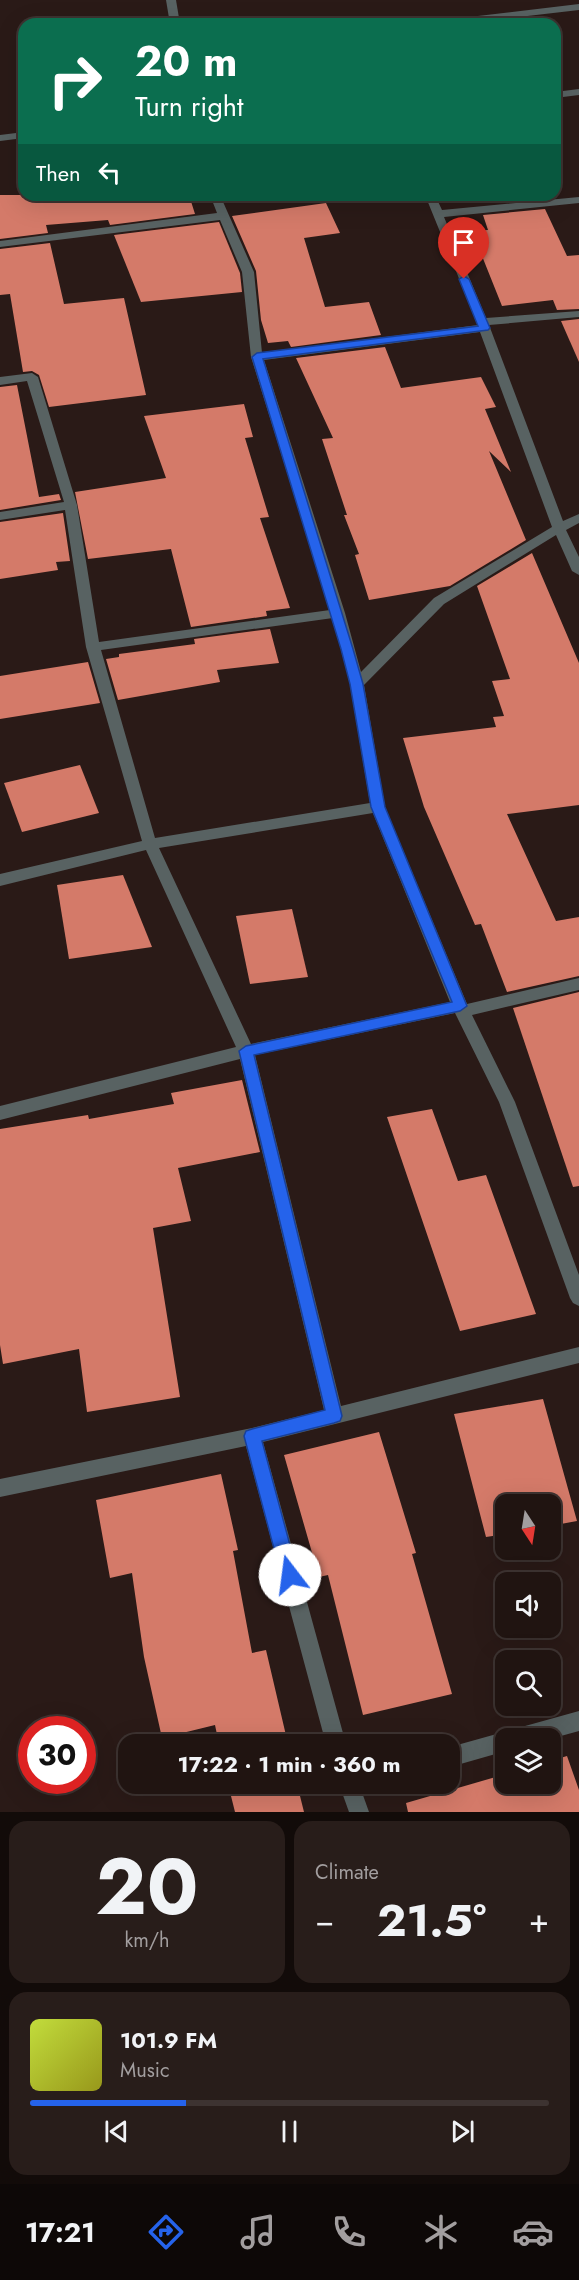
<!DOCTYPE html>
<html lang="en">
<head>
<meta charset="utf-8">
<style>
	:root { --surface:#201411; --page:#281d1a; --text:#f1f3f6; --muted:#a29e9f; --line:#3d3331; --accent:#2563eb }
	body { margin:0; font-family:Jost,sans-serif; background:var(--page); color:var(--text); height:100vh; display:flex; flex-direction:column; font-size:22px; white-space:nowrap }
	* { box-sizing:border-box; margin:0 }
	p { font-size:20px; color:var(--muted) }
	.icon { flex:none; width:33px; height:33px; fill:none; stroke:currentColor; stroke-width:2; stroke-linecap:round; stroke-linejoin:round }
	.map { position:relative; height:1812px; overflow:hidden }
	.drawer { display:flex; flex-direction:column; gap:9px; padding:9px; background:#120b09; flex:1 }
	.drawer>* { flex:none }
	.hud { position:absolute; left:18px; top:18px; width:543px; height:183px; border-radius:18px; box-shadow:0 6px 24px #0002,0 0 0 2px var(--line); background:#0b6e4f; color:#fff; overflow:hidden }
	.needle { width:39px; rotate:168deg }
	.controls { position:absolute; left:495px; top:1494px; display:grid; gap:12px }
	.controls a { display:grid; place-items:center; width:66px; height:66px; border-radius:12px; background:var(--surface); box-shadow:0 6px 24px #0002,0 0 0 2px var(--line); font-size:30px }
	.speed { position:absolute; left:18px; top:1716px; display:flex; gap:12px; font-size:30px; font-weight:700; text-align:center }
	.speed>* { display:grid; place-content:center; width:78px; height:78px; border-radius:50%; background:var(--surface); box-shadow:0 6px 24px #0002,0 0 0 2px var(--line); line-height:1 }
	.speed .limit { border:9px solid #d22; background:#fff; color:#111 }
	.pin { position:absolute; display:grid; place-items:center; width:51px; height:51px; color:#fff; margin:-62px -26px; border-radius:50% 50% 50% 0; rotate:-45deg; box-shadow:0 0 6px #0007 }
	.pin .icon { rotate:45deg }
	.me { position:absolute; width:66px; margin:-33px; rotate:345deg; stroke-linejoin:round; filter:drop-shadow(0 0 4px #0008) }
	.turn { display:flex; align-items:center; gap:21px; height:126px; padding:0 18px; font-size:27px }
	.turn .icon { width:78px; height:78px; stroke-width:2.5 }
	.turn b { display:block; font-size:42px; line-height:51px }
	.then { display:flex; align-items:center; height:57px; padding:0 18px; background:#0003; gap:12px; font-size:22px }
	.big { font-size:45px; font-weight:700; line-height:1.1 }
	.drawer .tile { flex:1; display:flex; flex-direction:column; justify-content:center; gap:9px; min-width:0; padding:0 21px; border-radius:18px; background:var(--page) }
	.drawer .dial { align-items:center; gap:0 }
	.dial b { font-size:78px; line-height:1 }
	.song { display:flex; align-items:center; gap:18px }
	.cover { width:72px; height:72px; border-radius:9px; background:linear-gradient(135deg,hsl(70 70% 55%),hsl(60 70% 35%)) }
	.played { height:6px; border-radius:3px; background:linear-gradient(90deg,var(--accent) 30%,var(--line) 30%) }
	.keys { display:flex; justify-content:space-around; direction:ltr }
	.heat { display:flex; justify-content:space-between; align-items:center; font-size:33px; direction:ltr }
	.drawer .tiles { flex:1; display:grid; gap:9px; grid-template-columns:1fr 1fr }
	.tile:last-child { grid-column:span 2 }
	.trip { position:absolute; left:118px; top:1734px; width:342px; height:60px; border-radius:18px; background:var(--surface); box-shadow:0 6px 24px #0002,0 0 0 2px var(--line); font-weight:700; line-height:60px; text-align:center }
	.tabs { display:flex; height:96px; justify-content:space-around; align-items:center; background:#0d0807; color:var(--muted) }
	.tabs .icon { width:42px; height:42px }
	.tabs .current { color:var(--accent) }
	.tabs b { font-size:27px; color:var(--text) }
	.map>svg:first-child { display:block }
	.building { fill:#d47a69 }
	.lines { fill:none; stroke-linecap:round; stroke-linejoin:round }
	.minor { fill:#586262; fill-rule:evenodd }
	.route { fill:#2563eb; stroke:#184099; stroke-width:1.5 }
</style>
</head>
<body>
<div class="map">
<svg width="579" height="1812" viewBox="0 0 579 1812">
	<rect width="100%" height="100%" fill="#2a1a17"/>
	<g class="building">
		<polygon points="0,195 189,195 195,214 110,225 108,220 46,225 48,233 0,239"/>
		<polygon points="326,203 340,233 304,238 325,307 369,302 381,335 291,347 288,341 268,343 261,320 256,271 232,216"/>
		<polygon points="545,209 567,256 579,255 579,309 557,310 553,300 502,306 472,231 488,230 483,215"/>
		<polygon points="219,222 240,273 242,292 141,302 114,235"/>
		<polygon points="50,243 64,304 124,298 146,395 49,407 39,375 32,371 23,372 10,294 0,295 0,249"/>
		<polygon points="579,319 579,362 561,321"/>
		<polygon points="385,347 401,388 481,377 496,407 485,409 511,472 489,451 526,540 450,586 369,600 355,555 359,554 344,515 347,515 322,439 333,438 296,358"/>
		<polygon points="17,385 39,497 59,494 61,500 0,510 0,387"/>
		<polygon points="244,404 253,437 245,438 269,517 260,518 290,608 266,611 267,616 191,627 171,549 88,559 75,492 166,478 144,416"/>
		<polygon points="63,513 70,561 56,562 58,570 0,579 0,522"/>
		<polygon points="532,553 579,663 579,805 507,814 556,921 579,917 579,976 507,992 481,924 475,925 424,807 403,738 496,727 493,717 504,716 492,681 510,679 477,586"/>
		<polygon points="270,629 279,663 217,670 220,682 118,700 106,659 119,657 119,654 195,644 194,639"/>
		<polygon points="88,662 100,703 0,719 0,676"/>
		<polygon points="80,765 99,813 22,832 4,783"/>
		<polygon points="123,875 152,947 69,959 57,885"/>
		<polygon points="292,909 308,977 250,984 236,916"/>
		<polygon points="579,992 579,1186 573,1187 513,1008"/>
		<polygon points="242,1080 260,1152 178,1168 191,1221 153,1228 180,1397 87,1412 79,1349 3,1364 0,1345 0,1129 88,1115 89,1119 174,1104 171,1093"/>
		<polygon points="432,1109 458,1181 486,1175 536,1314 460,1331 387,1117"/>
		<polygon points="543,1399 577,1521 550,1526 550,1504 506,1504 506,1534 486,1537 454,1414"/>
		<polygon points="379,1432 416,1553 412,1554 452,1694 363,1715 328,1575 319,1577 284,1455"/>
		<polygon points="221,1474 238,1550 233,1551 252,1653 266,1650 288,1744 219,1744 215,1725 162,1738 144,1657 132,1573 110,1578 96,1500"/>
		<polygon points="567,1756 579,1790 579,1812 408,1812 406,1803 506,1774 506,1784 550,1784 550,1761"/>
		<polygon points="228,1784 297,1784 304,1812 235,1812"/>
	</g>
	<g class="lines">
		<g class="minor">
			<polygon points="166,0 176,0 180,24 170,24"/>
			<polygon points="579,4 579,10 460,24 430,24 435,21"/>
			<polygon points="579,89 579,95 555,98 555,92"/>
			<polygon points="24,132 24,138 0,141 0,135"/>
			<path d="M 210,195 L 220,195 L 254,272 L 262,353 L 478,325 L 425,195 L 435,195 L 442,210 L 579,197 L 579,203 L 444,217 L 486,318 L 579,311 L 579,317 L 489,325 L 563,521 L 579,514 L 579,523 L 566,530 L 579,557 L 579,575 L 572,571 L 556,535 L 444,604 L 364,685 L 385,807 L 467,1004 L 579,978 L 579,990 L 472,1015 L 515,1102 L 579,1275 L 579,1306 L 573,1303 L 570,1298 L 499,1102 L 455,1013 L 255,1055 L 341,1406 L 579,1347 L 579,1363 L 263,1442 L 346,1744 L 326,1744 L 246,1446 L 0,1497 L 0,1479 L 252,1428 L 324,1410 L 240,1059 L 0,1120 L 0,1106 L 236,1047 L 146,850 L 0,886 L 0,874 L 142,841 L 86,647 L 65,510 L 0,520 L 0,512 L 64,502 L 27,381 L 0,385 L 0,377 L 32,373 L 38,377 L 77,505 L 99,642 L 330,610 L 251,357 L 242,272 L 220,220 L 0,247 L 0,241 L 217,213 ZM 480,332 L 552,527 L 434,598 L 361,672 L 345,613 L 264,360 ZM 333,618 L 350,684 L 370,803 L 155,838 L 101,650 ZM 373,813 L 450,1002 L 251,1044 L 159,848 Z"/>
			<polygon points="579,1711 579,1731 550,1739 506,1738 506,1751 450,1767 450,1747"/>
			<polygon points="339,1784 359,1784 369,1812 349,1812"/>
		</g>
	</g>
	<polygon class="route" points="464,276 469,279 490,328 488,330 263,359 353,649 363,684 385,807 467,1006 460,1011 254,1055 342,1416 340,1421 334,1423 262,1441 298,1575 296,1580 290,1583 283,1580 281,1575 244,1436 246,1431 252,1429 325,1410 239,1051 246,1046 452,1002 371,807 350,684 341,649 252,357 257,353 478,326 459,279"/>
</svg>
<div class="controls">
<a><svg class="needle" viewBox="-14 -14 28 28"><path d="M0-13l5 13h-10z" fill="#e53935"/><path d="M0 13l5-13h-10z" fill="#a29e9f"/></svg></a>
<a><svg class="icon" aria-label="sound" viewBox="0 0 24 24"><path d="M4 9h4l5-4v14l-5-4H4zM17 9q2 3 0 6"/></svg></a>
<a><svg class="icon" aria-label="search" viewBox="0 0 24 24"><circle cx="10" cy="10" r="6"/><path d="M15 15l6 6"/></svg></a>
<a><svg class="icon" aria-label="layers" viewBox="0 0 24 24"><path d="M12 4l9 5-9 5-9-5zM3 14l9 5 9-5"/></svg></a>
</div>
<div class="speed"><div class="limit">30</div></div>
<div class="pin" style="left:464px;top:279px;background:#d93025"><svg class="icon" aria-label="arrive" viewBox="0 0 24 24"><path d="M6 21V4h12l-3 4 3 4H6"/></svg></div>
<svg class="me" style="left:290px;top:1575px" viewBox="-20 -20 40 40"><circle r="19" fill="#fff"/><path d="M0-13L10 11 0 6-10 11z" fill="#2563eb"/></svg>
<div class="trip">17:22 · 1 min · 360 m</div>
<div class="hud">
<div class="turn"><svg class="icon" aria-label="right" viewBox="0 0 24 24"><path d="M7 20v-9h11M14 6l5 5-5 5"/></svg><div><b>20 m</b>Turn right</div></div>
<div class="then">Then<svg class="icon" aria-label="left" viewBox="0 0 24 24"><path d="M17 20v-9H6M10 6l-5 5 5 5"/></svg></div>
</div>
</div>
<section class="drawer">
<div class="tiles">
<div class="tile dial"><b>20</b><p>km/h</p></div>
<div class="tile"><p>Climate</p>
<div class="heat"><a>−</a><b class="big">21.5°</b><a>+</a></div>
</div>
<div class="tile">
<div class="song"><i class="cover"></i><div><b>101.9 FM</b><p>Music</p></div></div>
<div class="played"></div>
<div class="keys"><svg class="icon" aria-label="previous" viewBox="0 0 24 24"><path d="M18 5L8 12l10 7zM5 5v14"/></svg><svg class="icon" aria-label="pause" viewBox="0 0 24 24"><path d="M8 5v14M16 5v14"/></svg><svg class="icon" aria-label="next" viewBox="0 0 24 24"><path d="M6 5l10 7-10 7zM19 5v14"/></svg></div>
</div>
</div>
</section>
<nav class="tabs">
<b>17:21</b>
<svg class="icon current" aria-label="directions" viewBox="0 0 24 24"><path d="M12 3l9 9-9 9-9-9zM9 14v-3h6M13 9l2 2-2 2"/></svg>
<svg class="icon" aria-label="music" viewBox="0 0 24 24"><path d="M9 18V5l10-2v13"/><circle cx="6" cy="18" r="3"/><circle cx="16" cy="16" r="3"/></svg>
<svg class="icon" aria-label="phone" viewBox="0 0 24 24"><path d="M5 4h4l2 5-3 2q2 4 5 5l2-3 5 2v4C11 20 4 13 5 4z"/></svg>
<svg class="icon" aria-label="climate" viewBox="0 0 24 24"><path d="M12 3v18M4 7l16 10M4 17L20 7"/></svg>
<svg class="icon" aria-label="car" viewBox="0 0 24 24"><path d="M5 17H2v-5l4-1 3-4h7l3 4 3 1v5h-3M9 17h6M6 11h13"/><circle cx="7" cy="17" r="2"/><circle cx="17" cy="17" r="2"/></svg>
</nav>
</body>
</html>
